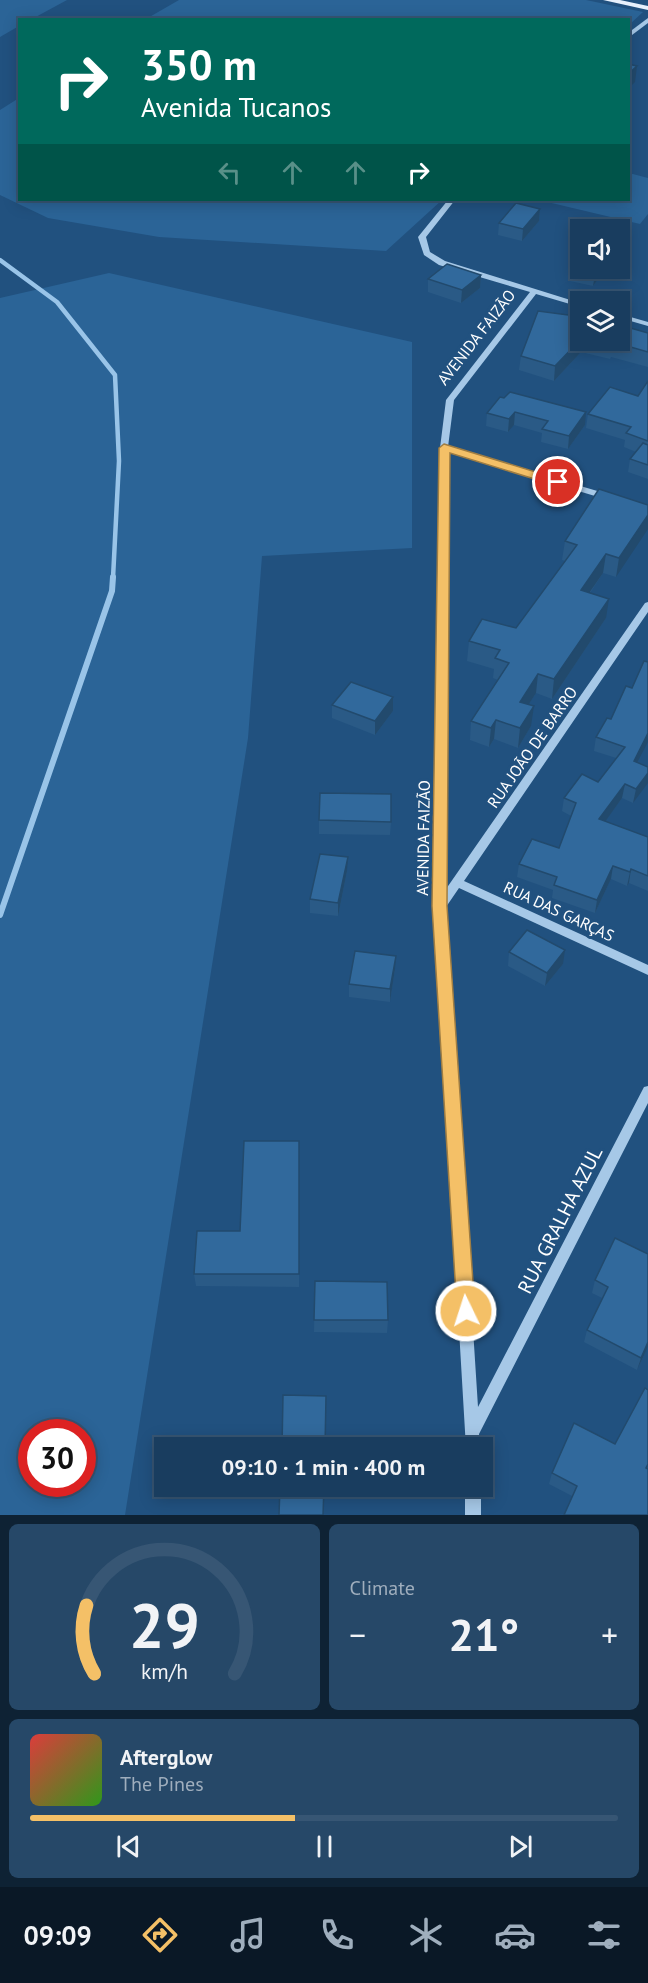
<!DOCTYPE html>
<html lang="en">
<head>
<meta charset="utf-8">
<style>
	:root { --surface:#193d5f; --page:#264868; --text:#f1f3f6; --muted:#9faebd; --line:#375674; --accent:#f4c067 }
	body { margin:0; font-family:"PT Sans",sans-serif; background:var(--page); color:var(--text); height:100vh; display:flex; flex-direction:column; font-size:22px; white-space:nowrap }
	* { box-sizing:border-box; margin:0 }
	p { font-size:20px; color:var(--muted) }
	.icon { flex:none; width:33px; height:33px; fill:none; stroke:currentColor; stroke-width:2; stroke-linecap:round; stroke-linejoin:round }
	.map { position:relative; height:1515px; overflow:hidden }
	.panel { display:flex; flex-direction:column; gap:9px; padding:9px; background:#0e2234; flex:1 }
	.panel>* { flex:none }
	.guide { position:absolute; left:18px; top:18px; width:612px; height:183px; border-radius:0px; box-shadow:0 3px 15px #0003,0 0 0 2px var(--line); background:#00695c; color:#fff; overflow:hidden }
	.controls { position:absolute; left:570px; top:219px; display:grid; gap:12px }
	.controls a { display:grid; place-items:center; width:60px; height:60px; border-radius:0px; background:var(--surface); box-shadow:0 3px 15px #0003,0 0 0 2px var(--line); font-size:30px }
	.speed { position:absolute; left:18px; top:1419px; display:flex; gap:12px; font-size:30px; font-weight:700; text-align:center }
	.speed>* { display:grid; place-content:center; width:78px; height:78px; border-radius:50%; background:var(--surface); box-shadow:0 3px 15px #0003,0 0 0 2px var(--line); line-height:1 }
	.speed .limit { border:9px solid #d22; background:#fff; color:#111 }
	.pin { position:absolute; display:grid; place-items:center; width:51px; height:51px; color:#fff; margin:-26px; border:3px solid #fff; border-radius:50%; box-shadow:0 2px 6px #0007 }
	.me { position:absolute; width:66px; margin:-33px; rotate:356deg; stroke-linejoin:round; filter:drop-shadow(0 0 4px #0008) }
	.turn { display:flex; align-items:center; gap:21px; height:126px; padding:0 24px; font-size:27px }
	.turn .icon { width:78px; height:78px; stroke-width:2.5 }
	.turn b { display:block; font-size:42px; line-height:51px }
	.lanes { display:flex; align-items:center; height:57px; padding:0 24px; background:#0003; justify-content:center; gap:30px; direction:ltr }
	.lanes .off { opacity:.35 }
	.big { font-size:45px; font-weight:600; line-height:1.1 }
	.panel .card { flex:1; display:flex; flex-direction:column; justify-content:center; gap:9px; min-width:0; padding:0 21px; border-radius:9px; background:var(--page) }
	.panel .dial { align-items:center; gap:0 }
	.dial svg { height:156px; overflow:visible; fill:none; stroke:var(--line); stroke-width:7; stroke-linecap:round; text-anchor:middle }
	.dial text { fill:var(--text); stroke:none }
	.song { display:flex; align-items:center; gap:18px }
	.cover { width:72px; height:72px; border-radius:9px; background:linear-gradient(135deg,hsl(0 70% 55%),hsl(110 70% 35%)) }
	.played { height:6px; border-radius:3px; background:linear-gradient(90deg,var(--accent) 45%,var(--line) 45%) }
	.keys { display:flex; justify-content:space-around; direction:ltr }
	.heat { display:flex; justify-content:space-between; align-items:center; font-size:33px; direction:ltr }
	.panel .tiles { flex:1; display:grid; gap:9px; grid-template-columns:1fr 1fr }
	.card:last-child { grid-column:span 2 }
	.trip { position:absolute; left:154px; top:1437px; width:339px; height:60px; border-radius:0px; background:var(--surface); box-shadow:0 3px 15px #0003,0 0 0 2px var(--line); font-weight:600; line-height:60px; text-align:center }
	.tab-bar { display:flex; height:96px; justify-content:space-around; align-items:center; background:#0a1826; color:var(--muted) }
	.tab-bar .icon { width:42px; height:42px }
	.tab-bar .current { color:var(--accent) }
	.tab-bar b { font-size:27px; color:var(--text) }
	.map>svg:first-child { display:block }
	.green { fill:#2b6497; fill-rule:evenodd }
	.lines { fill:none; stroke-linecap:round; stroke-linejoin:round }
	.stream-far1 { stroke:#99c4e8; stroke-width:4.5 }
	.stream { stroke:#99c4e8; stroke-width:6 }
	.minor { fill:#a6c8e7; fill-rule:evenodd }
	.major { fill:#e7f1fd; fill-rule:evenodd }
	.wall { fill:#2a5a86 }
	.shaded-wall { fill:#224a6d }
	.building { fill:#31699c; stroke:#224a6d; stroke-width:1.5 }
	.route { fill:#f4c067; stroke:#9f7d43; stroke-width:1.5 }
	.labels { text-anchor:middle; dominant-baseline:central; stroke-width:6; stroke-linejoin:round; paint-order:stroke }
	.street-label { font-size:16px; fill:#fff; stroke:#21517f }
	.near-street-label { font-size:20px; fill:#fff; stroke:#21517f }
</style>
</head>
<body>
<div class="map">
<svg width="648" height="1515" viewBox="0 0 648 1515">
	<rect width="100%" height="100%" fill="#21517f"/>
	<g class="green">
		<polygon points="0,0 67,0 32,19 20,20 19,26 0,37"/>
		<polygon points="179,0 586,0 643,12 629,25 628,20 146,19"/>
		<polygon points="19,98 20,200 442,200 386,251 159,237 48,218 0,195 0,110"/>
		<polygon points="629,173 648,178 648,214 640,224 539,200 628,200"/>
		<path d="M 109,273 L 412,342 L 412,548 L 262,556 L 248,738 L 125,1515 L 0,1515 L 0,298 ZM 82,1432 L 82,1484 L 32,1484 L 32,1432 Z"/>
	</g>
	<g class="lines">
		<polyline class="stream-far1" points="0,260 57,302 115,375 119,461 113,578"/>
		<polyline class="stream" points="0,915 112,591 113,577"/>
		<g class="minor">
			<polygon points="648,18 648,23 628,38 628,33"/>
			<polygon points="448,200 455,200 426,237 430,252 445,261 580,303 580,307 536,294 454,400 448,447 611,495 612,497 608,500 605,499 448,452 446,889 645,603 648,602 648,612 464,881 648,965 648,975 459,888 446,907 478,1407 644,1087 648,1086 648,1103 479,1434 480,1448 466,1448 434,906 440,448 446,400 530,292 439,265 424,255 418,237"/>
			<polygon points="620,314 648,322 648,326 620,318"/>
			<rect x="465" y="1486" width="16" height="29"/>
		</g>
		<polygon class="major" points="603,0 620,0 648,6 648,10"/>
	</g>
	<g class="wall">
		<polygon points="540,209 539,221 522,241 498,235 499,223"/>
		<polygon points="572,269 604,271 593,286 570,281"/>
		<polygon points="481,275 480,288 461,303 428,292 428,279"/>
		<polygon points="648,333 648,367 611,357 610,359 581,352 554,381 519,370 521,356 580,340 620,340"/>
		<polygon points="648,381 648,479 628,472 630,459 636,452 624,447 625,440 586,428 588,414 638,396"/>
		<polygon points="500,397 585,425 568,449 541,442 542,433 514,425 508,432 486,426 487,413"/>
		<polygon points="648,505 616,577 603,573 590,593 606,618 552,699 536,693 528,705 531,726 518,748 494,739 489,747 470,740 471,721 498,680 493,678 494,669 467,661 469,641 516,628 565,561 562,560 565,541"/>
		<polygon points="332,705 393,711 375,735 332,718"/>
		<polygon points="607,718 638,762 648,767 633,803 622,798 605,821 648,837 648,891 629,883 627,886 611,879 595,913 552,898 553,890 517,877 519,864 559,848 571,816 562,811 564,798 598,782 616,758 594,751 596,737"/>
		<polygon points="319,820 391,822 390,835 319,834"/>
		<polygon points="347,871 338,916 310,913 310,899"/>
		<polygon points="509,952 563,964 545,986 508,966"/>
		<polygon points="395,969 390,1002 349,997 349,984"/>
		<polygon points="299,1141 299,1287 196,1286 194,1274 240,1231"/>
		<polygon points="648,1254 648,1347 637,1370 584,1342 587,1330 602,1298 592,1293 595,1280"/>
		<polygon points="315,1281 388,1320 387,1333 314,1332"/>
		<polygon points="648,1390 647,1469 572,1496 549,1484 552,1473 615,1444"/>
	</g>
	<g class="shaded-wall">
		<polygon points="637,66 635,82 628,89 628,74"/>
		<polygon points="540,209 539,221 522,241 523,229"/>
		<polygon points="599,268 605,268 604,271 593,286 595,274"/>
		<polygon points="481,275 480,288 461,303 462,290"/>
		<polygon points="580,340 583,340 581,352 554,381 555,366"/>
		<polygon points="515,412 514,425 508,432 509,419"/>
		<polygon points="586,412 585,425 568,449 569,436"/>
		<polygon points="648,515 648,529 616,577 619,558"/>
		<polygon points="606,554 603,573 578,609 581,590"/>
		<polygon points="609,599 606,618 552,699 554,679"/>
		<polygon points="538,674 536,693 518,721 520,702"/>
		<polygon points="393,697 393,711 375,735 375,721"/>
		<polygon points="534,706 531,726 518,748 520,728"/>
		<polygon points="496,720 494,739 489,747 491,728"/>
		<polygon points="648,733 648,742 631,774 634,761"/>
		<polygon points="648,773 648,783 633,803 636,789"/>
		<polygon points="625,784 622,798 597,833 599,819"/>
		<polygon points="348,857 347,871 338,916 338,903"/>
		<polygon points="613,866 611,879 595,913 597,900"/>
		<polygon points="631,869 629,883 627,886 630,872"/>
		<polygon points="565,950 563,964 545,986 547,973"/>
		<polygon points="396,956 395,969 390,1002 390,989"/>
		<polygon points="648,1342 648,1347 637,1370 641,1358"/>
	</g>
	<g class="building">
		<polygon points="628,64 637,66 628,74"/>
		<polygon points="516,203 540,209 523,229 499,223"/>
		<polygon points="580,257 580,268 599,268 595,274 572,269"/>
		<polygon points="447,264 481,275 462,290 428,279"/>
		<polygon points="577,304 580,305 580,340 555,366 521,356 538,311 568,315"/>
		<polygon points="620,325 648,333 648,352 613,342 612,344 595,340 620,340"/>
		<polygon points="648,381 648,441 626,433 631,427 588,414 610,387 638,396"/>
		<polygon points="510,392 586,412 569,436 542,429 548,421 515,412 509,419 487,413 500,397 504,398"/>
		<polygon points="643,443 648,445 648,465 630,459"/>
		<polygon points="599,489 648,505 648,515 619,558 606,554 581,590 609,599 554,679 538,674 520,702 534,706 520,728 496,720 491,728 471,721 509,663 495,658 500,650 469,641 482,619 516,628 577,545 565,541"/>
		<polygon points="644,661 648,662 648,733 634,761 648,767 648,773 636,789 625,784 599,819 648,837 648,876 631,869 630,872 613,866 597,900 554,885 557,877 519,864 532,839 559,848 576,803 564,798 582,774 598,782 625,747 596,737 607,718 611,719 626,686 632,688"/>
		<polygon points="351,682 393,697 375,721 332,705"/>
		<polygon points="320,793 391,794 391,822 319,820"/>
		<polygon points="320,854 348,857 338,903 310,899"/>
		<polygon points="527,930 565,950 547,973 509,952"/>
		<polygon points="355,951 396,956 390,989 349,984"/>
		<polygon points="244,1141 299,1141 299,1274 194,1274 197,1231 240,1231"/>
		<polygon points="615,1238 648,1254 648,1342 641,1358 587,1330 608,1287 595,1280"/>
		<polygon points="315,1281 387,1282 388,1320 314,1320"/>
		<polygon points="645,1388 648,1390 648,1464 646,1468 648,1469 648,1515 564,1515 577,1486 552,1473 574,1423 615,1444"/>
		<polygon points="283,1395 326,1396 325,1448 282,1448"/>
		<polygon points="280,1486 324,1486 323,1515 279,1515"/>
	</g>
	<polygon class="route" points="444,444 562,480 563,482 558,486 554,485 450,453 447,906 475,1311 472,1317 466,1320 459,1317 457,1311 432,906 439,448"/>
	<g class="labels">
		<g class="street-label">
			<text transform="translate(476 337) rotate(-52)">AVENIDA FAIZÃO</text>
			<text transform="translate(532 747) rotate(-55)">RUA JOÃO DE BARRO</text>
			<text transform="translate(423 838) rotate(-89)">AVENIDA FAIZÃO</text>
			<text transform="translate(559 911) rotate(25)">RUA DAS GARÇAS</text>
		</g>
		<g class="near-street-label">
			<text transform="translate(560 1220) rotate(-63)">RUA GRALHA AZUL</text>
		</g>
	</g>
</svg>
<div class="controls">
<a><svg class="icon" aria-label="sound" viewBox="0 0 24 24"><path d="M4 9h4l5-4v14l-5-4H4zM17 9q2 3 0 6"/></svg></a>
<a><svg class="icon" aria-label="layers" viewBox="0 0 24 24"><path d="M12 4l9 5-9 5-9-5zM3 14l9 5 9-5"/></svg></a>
</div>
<div class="speed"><div class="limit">30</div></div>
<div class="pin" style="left:558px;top:482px;background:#d93025"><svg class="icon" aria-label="arrive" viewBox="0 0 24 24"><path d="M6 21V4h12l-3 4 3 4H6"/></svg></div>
<svg class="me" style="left:466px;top:1311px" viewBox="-20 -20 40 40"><circle r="17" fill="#f4c067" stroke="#fff" stroke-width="3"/><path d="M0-11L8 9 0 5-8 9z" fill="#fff"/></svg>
<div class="trip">09:10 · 1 min · 400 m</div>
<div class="guide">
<div class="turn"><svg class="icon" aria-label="right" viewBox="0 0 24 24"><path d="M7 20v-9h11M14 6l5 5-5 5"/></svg><div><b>350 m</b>Avenida Tucanos</div></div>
<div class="lanes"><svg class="icon off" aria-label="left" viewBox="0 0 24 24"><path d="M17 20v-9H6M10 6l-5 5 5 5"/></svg><svg class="icon off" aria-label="ahead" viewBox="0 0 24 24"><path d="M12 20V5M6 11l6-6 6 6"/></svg><svg class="icon off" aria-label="ahead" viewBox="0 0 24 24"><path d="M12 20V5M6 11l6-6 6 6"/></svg><svg class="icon" aria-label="right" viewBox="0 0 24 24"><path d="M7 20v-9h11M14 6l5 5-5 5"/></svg></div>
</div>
</div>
<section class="panel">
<div class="tiles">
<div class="card dial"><svg viewBox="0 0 100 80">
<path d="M14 69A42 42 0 1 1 86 69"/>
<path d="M14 69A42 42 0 0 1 10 34" stroke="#f4c067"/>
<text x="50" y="56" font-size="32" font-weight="700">29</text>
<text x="50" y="72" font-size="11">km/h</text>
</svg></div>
<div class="card"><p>Climate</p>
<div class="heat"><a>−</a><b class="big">21°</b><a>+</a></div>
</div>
<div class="card">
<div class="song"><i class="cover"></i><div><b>Afterglow</b><p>The Pines</p></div></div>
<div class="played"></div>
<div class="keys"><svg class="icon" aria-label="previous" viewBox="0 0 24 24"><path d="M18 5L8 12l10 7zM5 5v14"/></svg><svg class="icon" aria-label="pause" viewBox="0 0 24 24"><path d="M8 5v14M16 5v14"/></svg><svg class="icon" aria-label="next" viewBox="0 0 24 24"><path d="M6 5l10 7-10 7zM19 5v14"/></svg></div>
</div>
</div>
</section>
<nav class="tab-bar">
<b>09:09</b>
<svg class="icon current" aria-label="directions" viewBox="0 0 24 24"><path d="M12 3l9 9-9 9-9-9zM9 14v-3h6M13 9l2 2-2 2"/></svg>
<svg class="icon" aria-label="music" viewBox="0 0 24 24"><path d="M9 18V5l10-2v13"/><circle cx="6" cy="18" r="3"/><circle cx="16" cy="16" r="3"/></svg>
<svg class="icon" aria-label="phone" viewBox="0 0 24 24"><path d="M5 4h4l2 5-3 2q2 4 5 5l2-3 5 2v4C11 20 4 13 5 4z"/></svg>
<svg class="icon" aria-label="climate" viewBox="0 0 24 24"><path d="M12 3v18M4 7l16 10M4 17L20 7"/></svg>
<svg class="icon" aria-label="car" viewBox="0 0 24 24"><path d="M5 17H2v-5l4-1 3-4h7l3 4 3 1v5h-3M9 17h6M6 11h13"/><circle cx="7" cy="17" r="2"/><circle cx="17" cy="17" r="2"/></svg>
<svg class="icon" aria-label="filters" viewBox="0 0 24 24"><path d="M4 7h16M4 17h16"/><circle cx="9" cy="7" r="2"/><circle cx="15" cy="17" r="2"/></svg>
</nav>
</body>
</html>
